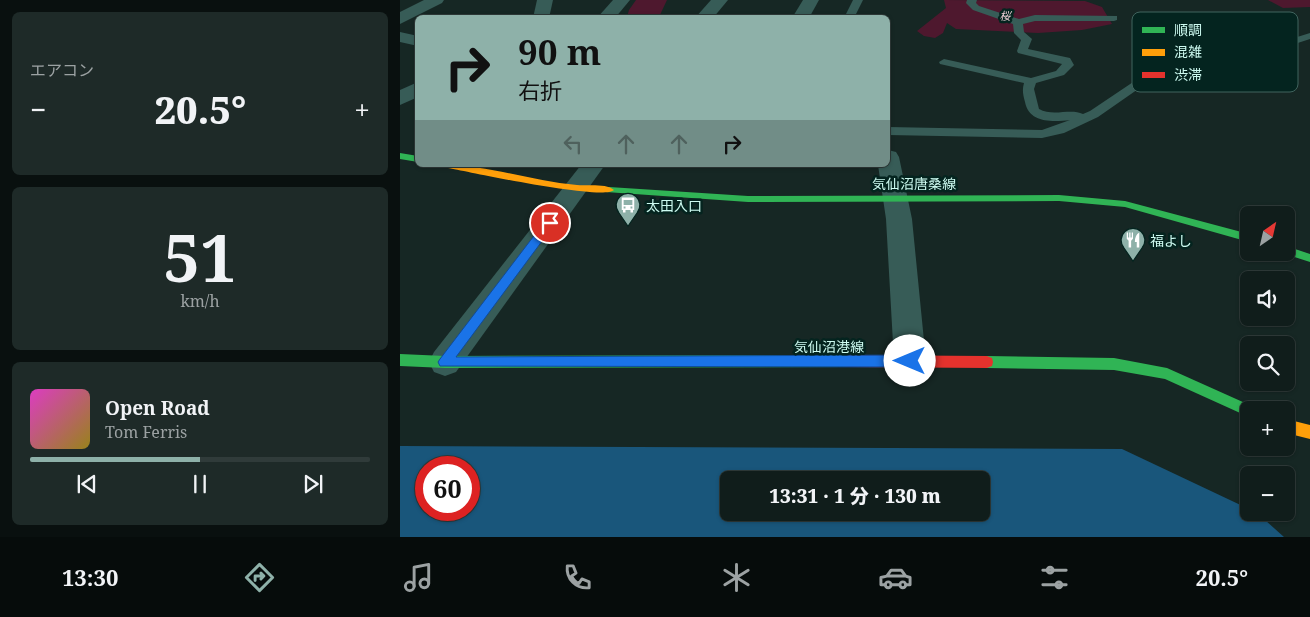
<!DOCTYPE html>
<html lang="ja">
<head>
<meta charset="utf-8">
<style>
	:root { --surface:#101d1b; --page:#1e2a28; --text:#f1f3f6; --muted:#9ca2a3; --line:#303b3a; --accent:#8eb1a9 }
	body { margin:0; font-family:"Noto Serif","Noto Sans JP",serif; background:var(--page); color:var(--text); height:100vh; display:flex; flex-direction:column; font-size:19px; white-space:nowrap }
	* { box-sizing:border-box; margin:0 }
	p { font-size:16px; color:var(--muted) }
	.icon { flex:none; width:28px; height:28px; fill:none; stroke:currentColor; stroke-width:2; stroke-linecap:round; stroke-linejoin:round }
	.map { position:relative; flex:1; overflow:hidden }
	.details { display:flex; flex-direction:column; gap:12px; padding:12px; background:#09100f; width:400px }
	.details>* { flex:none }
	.hud { position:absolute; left:15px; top:15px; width:475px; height:152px; border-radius:8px; box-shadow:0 1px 4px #0004,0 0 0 1px var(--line); background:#8eb1a9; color:#111; overflow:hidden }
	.needle { width:32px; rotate:34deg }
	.fabs { position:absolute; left:840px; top:206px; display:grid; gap:10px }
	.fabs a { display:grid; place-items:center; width:55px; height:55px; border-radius:8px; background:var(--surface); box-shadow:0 1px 4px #0004,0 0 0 1px var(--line); font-size:25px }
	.speed { position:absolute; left:15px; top:456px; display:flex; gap:10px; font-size:25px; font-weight:700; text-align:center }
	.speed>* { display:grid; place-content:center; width:65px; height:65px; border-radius:50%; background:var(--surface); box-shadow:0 1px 4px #0004,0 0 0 1px var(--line); line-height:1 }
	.speed .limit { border:8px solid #d22; background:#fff; color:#111 }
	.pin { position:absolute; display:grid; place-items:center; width:42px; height:42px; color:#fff; margin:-21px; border:2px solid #fff; border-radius:50%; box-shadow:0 1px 5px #0007 }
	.me { position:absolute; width:55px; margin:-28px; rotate:270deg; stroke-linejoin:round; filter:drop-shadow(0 0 4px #0008) }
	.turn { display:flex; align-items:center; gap:18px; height:105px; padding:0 20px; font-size:22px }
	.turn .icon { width:65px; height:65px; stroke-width:2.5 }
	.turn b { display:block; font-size:35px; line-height:42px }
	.lanes { display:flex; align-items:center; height:48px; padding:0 20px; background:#0003; justify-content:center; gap:25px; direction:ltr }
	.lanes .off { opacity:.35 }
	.big { font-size:38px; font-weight:800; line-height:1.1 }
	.details .tile { flex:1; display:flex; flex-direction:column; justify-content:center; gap:8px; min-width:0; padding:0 18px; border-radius:8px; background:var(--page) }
	.details .dial { align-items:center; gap:0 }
	.dial b { font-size:65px; line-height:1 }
	.song { display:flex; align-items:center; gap:15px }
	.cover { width:60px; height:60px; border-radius:8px; background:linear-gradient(135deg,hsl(310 70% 55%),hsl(50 70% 35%)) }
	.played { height:5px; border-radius:2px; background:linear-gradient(90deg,var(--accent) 50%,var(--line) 50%) }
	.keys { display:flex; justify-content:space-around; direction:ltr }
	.heat { display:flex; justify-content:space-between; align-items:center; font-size:28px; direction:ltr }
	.trip { position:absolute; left:320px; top:471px; width:270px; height:50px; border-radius:8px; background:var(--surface); box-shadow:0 1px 4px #0004,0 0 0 1px var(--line); font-weight:800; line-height:50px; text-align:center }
	.menu { display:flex; height:80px; justify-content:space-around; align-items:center; background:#060c0b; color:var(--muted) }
	.menu .icon { width:35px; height:35px }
	.menu .current { color:var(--accent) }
	.menu b { font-size:22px; color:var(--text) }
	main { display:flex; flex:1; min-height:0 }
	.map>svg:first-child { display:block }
	.green { fill:#4e182e }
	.water { fill:#19567b; fill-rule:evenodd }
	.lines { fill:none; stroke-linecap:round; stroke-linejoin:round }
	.lane { fill:#375c57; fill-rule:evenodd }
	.street { fill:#375c57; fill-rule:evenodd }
	.fast { fill:#30b455; fill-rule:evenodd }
	.slow { fill:#ff9f0a; fill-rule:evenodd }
	.jam { fill:#e5322d; fill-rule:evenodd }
	.route { fill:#1a73e8; stroke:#114b97 }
	.labels { text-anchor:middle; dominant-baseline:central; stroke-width:5; stroke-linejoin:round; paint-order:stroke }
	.far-park-label { font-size:11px; font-style:italic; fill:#f0d0d8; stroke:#04241f }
	.street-label { font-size:14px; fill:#cefbf1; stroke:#04241f }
	.poi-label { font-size:14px; fill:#cefbf1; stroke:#04241f; text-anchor:start }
	.key { fill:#04241f; stroke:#41645e; stroke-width:1 }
	.key-label { font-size:14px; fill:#cefbf1 }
</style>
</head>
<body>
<main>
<section class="details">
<div class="tile"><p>エアコン</p>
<div class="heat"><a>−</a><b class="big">20.5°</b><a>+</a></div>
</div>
<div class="tile dial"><b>51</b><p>km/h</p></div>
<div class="tile">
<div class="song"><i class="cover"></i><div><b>Open Road</b><p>Tom Ferris</p></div></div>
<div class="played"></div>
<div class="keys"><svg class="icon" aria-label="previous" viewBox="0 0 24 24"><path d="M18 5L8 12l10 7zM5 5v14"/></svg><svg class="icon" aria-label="pause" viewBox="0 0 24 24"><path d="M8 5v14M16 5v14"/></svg><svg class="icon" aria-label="next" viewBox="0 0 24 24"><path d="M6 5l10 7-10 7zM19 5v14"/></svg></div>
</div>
</section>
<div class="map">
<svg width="910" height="537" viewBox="0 0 910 537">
	<rect width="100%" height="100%" fill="#162724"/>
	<g class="green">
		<polygon points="236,0 267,0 259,17 227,17 229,10"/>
		<polygon points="544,0 685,1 702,7 712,24 682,30 638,33 556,29 547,23 543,33 535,38 524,36 517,31 546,8"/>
		<polygon points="868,0 910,0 910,7 883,8"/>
	</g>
	<path class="water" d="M 0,446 L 722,449 L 849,509 L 849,512 L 857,513 L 884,537 L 0,537 ZM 26,468 L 69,468 L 69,510 L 26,510 ZM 329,480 L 581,480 L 581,512 L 329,512 Z"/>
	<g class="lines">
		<g class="lane">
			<polygon points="453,0 463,0 454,18 444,18"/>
			<path d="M 567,0 L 577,0 L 576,3 L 579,6 L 619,19 L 635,15 L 717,16 L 717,20 L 714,21 L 635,21 L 623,24 L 624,32 L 632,39 L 628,49 L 670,58 L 674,65 L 664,75 L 636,83 L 634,89 L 639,109 C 653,117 670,108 683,114 L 690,111 L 757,66 L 849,52 L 910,33 L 910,39 L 851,58 L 764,71 L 698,117 L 664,133 L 642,138 L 488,135 L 488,127 L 642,130 L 670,120 C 652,122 629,123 625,102 C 623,95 622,90 624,83 L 540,64 L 539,62 L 544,59 L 631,78 L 656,71 L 662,64 L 618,53 L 617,51 L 621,40 L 614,33 L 613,24 L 573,10 L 566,3 Z"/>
		</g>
		<g class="street">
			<polygon points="24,0 44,0 42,3 0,24 0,12"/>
			<polygon points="137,0 153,0 149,18 133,18"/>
			<polygon points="213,0 230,0 215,18 197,18"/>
			<polygon points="311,0 328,0 313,18 295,18"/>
			<polygon points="403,0 419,0 409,18 392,18"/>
			<polygon points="0,32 18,36 18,46 0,42"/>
			<polygon points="18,82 18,97 0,105 0,90"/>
			<polygon points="488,150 496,152 499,157 512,219 526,361 521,371 510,375 499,371 494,361 486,219 478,165 488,165"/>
			<polygon points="181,165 205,165 56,372 45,376 34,372 29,362 34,352"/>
		</g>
		<g class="fast">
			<polygon points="0,153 18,156 18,162 0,159"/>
			<polygon points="209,187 348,196 659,195 725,201 849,234 849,242 725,207 659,201 348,202 206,192 204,190 206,188"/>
			<polygon points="886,246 910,254 910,262 882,253 886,252"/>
			<polygon points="0,354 45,356 447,355 452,357 453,361 452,365 447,367 45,368 0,366"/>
			<polygon points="587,356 714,358 767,368 854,407 855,410 849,410 849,417 765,379 714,370 587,368 582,366 581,362 582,358"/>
		</g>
		<g class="slow">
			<path d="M 43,165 C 89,165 132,181 177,185 C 187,186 207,183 214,190 C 203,201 70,172 48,168 Z"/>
			<polygon points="886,419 910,425 910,439 886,433"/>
		</g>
		<polygon class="jam" points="447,355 587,356 592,358 593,362 592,366 587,368 447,367 442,365 441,361 442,357"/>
	</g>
	<polygon class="route" points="150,219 154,220 154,225 56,357 510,355 514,357 516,361 514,365 510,367 40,366 38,362 40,359 146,220"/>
	<defs>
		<g id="bus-pin" transform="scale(1.25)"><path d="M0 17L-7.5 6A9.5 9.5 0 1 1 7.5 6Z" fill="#8eb1a9" stroke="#04241f"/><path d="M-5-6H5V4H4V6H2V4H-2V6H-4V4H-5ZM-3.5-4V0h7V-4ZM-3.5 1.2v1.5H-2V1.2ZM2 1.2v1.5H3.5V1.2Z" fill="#fff"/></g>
		<g id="restaurant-pin" transform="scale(1.25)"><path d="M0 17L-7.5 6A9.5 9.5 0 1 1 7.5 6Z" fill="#8eb1a9" stroke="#04241f"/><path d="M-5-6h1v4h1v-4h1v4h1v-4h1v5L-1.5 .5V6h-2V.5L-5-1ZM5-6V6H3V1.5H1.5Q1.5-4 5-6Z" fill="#fff"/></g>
	</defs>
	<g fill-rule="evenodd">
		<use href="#bus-pin" x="228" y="205"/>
		<use href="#restaurant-pin" x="733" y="240"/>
	</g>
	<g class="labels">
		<g class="far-park-label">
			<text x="605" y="15">桜</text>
		</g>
		<g class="street-label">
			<text x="514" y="183">気仙沼唐桑線</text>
			<text x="429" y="346">気仙沼港線</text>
		</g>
		<g class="poi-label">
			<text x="246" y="205">太田入口</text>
			<text x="750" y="240">福よし</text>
		</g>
	</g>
	<rect x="732" y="12" width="166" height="80" rx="8" class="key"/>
	<rect x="742" y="27" width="23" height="6" fill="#30b455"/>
	<rect x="742" y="49" width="23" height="7" fill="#ff9f0a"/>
	<rect x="742" y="72" width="23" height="6" fill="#e5322d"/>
	<g class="key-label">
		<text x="774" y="35">順調</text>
		<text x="774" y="57">混雑</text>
		<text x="774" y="80">渋滞</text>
	</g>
</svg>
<div class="fabs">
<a><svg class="needle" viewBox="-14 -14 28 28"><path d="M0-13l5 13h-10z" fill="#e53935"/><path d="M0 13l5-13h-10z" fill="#9ca2a3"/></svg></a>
<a><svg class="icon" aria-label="sound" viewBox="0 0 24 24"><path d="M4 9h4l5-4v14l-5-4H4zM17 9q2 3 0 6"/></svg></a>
<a><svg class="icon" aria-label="search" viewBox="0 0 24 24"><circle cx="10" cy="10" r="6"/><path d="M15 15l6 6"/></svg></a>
<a>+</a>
<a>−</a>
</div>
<div class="speed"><div class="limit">60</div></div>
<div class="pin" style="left:150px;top:223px;background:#d93025"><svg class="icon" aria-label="arrive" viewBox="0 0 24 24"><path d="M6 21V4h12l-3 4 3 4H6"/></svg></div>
<svg class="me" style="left:510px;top:361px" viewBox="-20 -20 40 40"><circle r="19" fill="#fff"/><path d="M0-13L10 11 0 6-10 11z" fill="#1a73e8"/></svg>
<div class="trip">13:31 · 1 分 · 130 m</div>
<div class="hud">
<div class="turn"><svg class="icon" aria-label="right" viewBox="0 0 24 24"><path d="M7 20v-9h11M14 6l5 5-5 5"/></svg><div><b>90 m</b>右折</div></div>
<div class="lanes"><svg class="icon off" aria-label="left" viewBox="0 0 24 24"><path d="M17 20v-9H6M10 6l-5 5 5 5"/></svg><svg class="icon off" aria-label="ahead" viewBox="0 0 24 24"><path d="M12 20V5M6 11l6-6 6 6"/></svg><svg class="icon off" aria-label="ahead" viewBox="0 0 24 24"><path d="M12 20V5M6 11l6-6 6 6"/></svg><svg class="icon" aria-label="right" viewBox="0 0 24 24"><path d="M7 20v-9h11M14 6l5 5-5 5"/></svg></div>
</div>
</div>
</main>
<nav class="menu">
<b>13:30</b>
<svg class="icon current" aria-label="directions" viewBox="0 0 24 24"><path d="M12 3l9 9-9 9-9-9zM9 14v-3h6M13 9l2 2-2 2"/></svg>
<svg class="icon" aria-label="music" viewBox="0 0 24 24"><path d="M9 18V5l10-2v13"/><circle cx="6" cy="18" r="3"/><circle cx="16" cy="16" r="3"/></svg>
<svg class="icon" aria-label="phone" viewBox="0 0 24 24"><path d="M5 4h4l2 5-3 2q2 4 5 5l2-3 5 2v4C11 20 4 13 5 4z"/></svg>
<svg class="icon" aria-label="climate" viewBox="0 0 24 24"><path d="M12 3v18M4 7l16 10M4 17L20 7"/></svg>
<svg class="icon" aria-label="car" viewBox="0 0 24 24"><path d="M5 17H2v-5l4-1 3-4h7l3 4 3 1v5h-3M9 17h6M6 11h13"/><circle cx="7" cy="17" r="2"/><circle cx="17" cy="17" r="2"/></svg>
<svg class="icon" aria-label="filters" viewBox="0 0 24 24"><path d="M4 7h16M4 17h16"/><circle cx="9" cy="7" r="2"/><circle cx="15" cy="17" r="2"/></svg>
<b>20.5°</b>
</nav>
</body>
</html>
